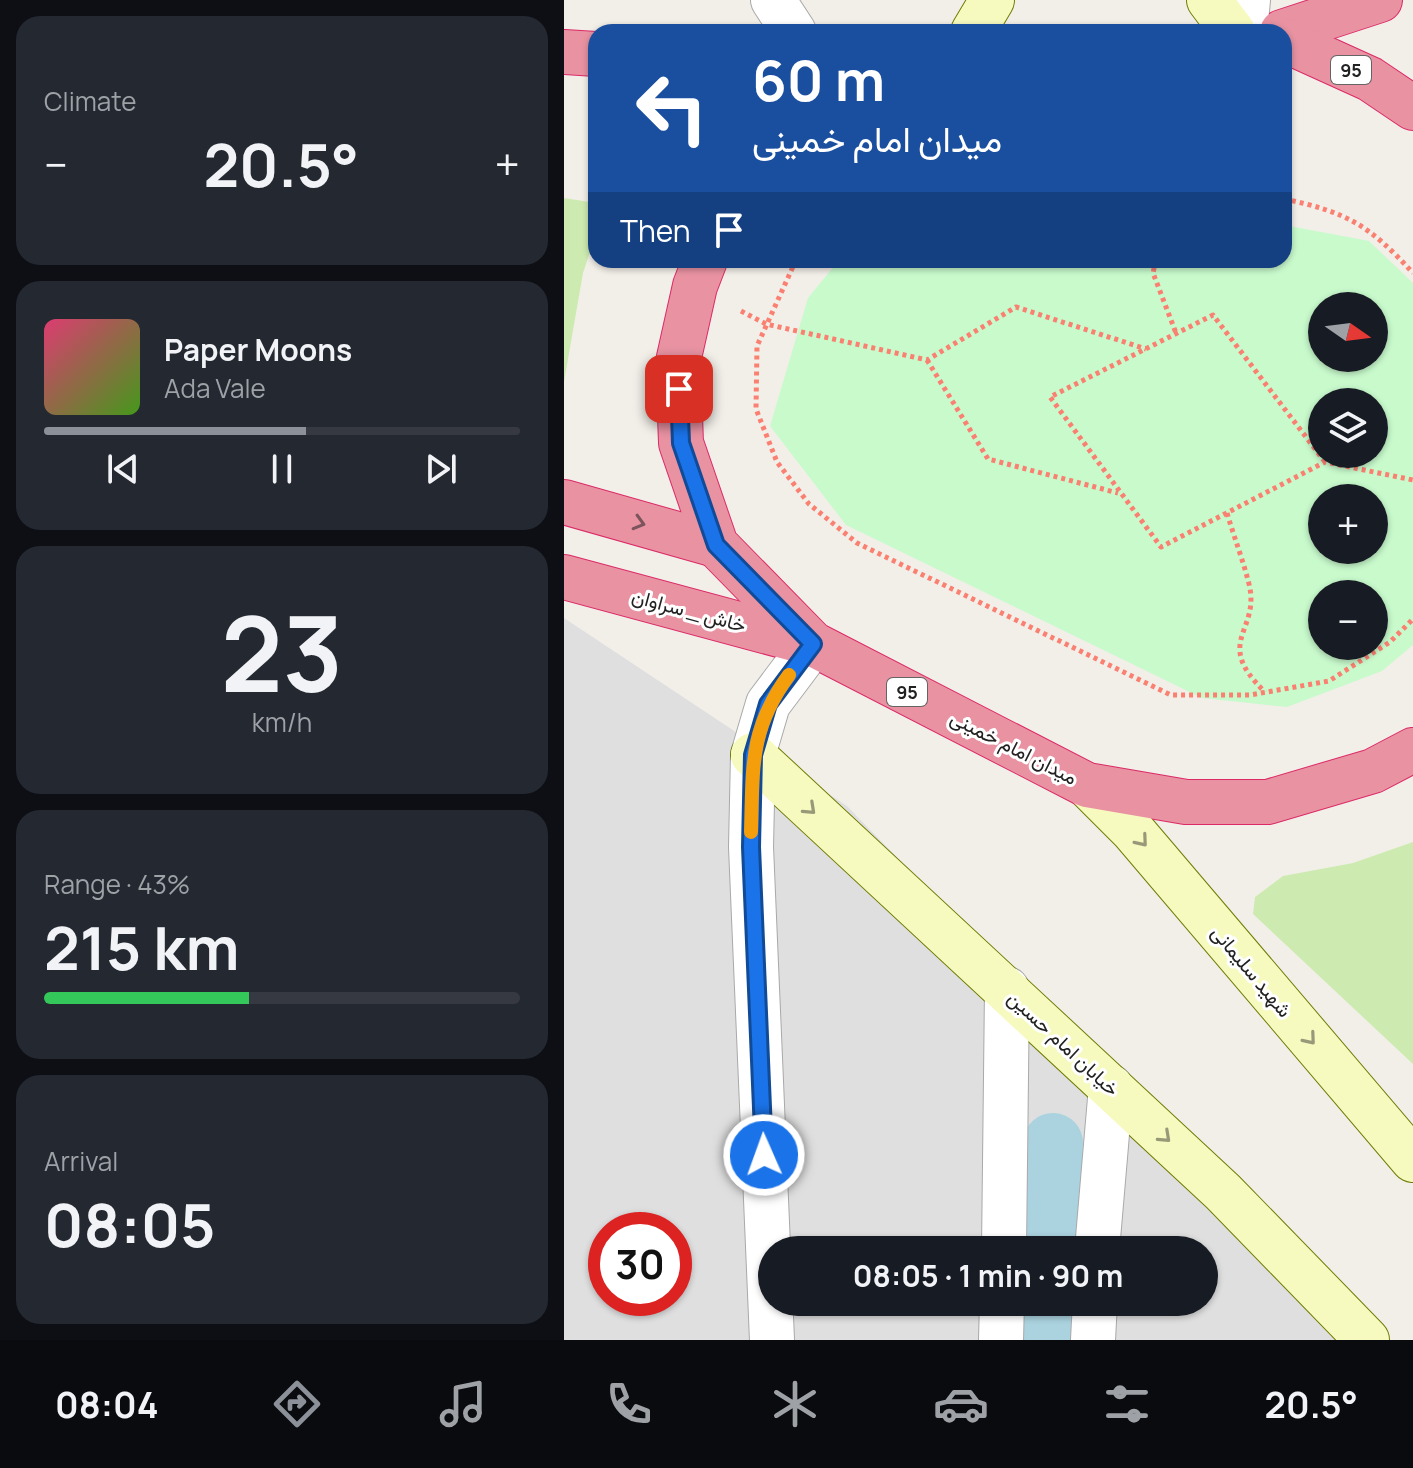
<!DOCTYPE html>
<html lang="en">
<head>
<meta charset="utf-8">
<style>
	:root { --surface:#171b24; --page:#242831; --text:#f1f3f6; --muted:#9ea1a6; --line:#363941; --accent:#8c9099 }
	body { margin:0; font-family:Manrope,Vazirmatn,sans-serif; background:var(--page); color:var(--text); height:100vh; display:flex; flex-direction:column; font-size:30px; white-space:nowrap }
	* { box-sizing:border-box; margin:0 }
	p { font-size:26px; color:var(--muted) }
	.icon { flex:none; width:44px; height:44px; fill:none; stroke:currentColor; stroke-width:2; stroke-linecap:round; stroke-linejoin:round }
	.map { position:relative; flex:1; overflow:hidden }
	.panel { display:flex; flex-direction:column; gap:16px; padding:16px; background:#0d0f14; width:564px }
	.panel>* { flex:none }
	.top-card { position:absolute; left:24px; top:24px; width:704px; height:244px; border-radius:24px; box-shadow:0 2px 6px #0004; background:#1a4fa0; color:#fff; overflow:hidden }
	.needle { width:52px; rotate:104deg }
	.controls { position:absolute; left:744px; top:292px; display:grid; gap:16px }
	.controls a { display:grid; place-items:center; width:80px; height:80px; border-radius:50%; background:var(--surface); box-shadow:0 2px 6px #0004; font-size:40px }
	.speed { position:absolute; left:24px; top:1212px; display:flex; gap:16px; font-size:40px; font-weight:700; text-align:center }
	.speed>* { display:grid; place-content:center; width:104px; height:104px; border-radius:50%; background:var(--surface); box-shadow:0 2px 6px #0004; line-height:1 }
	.speed .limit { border:12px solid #d22; background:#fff; color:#111 }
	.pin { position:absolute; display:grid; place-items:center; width:68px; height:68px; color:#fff; margin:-34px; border-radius:16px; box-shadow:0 4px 12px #0006 }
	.me { position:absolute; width:88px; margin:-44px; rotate:358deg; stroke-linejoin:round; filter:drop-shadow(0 0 6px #0008) }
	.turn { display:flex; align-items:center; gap:28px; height:168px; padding:0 32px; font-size:36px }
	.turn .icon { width:104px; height:104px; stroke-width:2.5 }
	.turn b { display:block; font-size:56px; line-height:68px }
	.then { display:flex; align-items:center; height:76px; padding:0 32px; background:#0003; gap:16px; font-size:30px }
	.big { font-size:60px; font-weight:700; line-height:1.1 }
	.panel .card { flex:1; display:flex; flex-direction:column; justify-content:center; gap:12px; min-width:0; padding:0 28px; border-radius:24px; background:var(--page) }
	.panel .dial { align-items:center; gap:0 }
	.dial b { font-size:104px; line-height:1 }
	.song { display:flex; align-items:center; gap:24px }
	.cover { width:96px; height:96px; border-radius:12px; background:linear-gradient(135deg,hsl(340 70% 55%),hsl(100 70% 35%)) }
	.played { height:8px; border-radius:4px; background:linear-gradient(90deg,var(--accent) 55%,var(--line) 55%) }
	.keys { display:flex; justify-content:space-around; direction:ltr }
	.heat { display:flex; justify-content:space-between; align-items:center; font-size:44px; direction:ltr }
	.charge { height:12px; border-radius:6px; background:linear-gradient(90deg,#34c759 43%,var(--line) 0) }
	.trip { position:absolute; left:194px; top:1236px; width:460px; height:80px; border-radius:40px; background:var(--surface); box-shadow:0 2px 6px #0004; font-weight:700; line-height:80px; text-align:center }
	.tabs { display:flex; height:128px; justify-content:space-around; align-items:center; background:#090b0e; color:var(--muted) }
	.tabs .icon { width:56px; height:56px }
	.tabs .current { color:var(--accent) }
	.tabs b { font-size:36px; color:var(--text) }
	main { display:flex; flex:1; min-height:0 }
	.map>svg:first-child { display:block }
	.residential { fill:#e0dfdf; fill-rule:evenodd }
	.grass { fill:#cdebb0 }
	.park { fill:#c8facc; fill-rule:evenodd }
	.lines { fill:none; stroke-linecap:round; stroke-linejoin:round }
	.canal { stroke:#aad3df; stroke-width:60 }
	.lane-casing { stroke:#a9a9a9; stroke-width:36 }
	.street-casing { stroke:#a9a9a9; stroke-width:46 }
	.secondary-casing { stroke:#707d05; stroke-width:46 }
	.highway-casing { stroke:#dc2a67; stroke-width:46 }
	.path { stroke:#fa8072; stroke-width:5; stroke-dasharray:4 4; stroke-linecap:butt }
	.lane { stroke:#fff; stroke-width:34 }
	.street { stroke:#fff; stroke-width:44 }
	.secondary { stroke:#f7fabf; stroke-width:44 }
	.highway { stroke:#e892a2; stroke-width:44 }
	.oneway { stroke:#7b545c }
	.oneway2 { stroke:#979978 }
	.route-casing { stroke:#114b97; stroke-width:20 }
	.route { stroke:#1a73e8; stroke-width:14 }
	.slow { stroke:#f59e0b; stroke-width:14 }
	.labels { text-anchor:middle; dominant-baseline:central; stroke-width:6; stroke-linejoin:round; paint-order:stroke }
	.shield { fill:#fff; stroke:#646464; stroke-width:2 }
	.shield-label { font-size:18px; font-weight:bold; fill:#222 }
	.street-label { font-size:20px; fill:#222; stroke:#fff }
</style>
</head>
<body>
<main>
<section class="panel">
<div class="card"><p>Climate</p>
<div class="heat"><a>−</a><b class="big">20.5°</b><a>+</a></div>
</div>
<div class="card">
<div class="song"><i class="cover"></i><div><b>Paper Moons</b><p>Ada Vale</p></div></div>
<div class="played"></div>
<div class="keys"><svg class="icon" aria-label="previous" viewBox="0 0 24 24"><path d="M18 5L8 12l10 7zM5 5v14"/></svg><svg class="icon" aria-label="pause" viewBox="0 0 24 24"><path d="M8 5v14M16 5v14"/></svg><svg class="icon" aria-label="next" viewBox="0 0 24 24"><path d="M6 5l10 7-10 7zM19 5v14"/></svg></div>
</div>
<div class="card dial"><b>23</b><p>km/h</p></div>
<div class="card"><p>Range · 43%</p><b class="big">215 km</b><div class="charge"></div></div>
<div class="card"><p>Arrival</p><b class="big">08:05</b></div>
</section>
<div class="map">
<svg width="849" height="1340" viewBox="0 0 849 1340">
	<rect width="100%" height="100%" fill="#f2efe9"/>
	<path class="residential" d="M 0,618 L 283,806 L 801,1340 L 0,1340 ZM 42,1230 L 110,1230 L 110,1298 L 42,1298 ZM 208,1250 L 640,1250 L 640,1302 L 208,1302 Z"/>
	<g class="grass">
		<polygon points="0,198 32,203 32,234 19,273 0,382"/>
		<polygon points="849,842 849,1064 689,914 691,897 719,876 789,863"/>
	</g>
	<path class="park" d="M 720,225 L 805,241 L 849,283 L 849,645 L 818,671 L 723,707 L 638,698 L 282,525 L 206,426 L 244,298 L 275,260 L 720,260 ZM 758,306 L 810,306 L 810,358 L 758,358 ZM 758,402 L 810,402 L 810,454 L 758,454 ZM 758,498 L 810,498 L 810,550 L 758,550 ZM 758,594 L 810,594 L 810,646 L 758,646 Z"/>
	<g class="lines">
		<g class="canal">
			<polyline points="485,1250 489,1143"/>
			<polyline points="482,1340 483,1302"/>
		</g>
		<g class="lane-casing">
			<polyline id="lane" points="686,32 689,0"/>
		</g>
		<g class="street-casing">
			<g id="street">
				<polyline points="209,0 230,32"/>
				<polyline points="440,1250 443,989"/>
				<polyline points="533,1250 547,1087"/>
				<polyline points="208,1340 187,847 189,755 204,704 249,644"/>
				<polyline points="437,1340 438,1302"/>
				<polyline points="529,1340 531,1302"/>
			</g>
		</g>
		<g class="secondary-casing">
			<g id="secondary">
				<polyline points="645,0 669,32"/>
				<polyline points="409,32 428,0"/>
				<polyline points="189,755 659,1192 803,1340"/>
				<polyline points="523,785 569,831 849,1160"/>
			</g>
		</g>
		<g class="highway-casing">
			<g id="highway">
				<polyline points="718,32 816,0"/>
				<polyline points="720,40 806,79 849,108"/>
				<polyline points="0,52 32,54"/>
				<polyline points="141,260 131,286 114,362 117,443 152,545 249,644 523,785 622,802 704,802 809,771 849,750"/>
				<polyline points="0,502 152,545"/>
				<polyline points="0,577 245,643"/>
			</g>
		</g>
		<g class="path">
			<path d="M 720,199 C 783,212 805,225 849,273"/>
			<polyline points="232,260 193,346 192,409 213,462 245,504 293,543 607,695 686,695 765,681 826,642 849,619"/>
			<polyline points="592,260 589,273 612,333"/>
			<polyline points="177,311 202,324 363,360 452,307 582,349"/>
			<polyline points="363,360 424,459 554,493"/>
			<polyline points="761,462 649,315 486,397 597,547 761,462 849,480"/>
			<path d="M 663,513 C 670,537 679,560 685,584 C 697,632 648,641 701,692"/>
		</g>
		<use href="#lane" class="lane"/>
		<use href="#street" class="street"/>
		<use href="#secondary" class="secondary"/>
		<use href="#highway" class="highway"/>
	</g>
	<defs><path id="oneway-chevron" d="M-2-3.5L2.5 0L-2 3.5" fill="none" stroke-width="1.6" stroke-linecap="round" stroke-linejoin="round" transform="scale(2)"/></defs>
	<use class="oneway" href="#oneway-chevron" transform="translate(75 523) rotate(16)"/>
	<g class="oneway2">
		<use href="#oneway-chevron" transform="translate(246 809) rotate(43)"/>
		<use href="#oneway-chevron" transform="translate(578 841) rotate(50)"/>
		<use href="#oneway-chevron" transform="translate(746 1039) rotate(50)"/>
		<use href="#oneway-chevron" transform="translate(601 1137) rotate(43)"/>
	</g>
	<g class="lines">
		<g class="route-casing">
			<polyline id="route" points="115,389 117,443 152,545 249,644 204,704 189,755 187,847 200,1155"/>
		</g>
		<use href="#route" class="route"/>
		<path class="slow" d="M 187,832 C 189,768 185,729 225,675"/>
	</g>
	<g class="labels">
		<g class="shield">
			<rect x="767" y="56" width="40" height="28" rx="6"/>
			<rect x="323" y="678" width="40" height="28" rx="6"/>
		</g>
		<g class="shield-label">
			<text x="787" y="70">95</text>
			<text x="343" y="692">95</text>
		</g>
		<g class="street-label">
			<text transform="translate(125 610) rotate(15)">خاش _ سراوان</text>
			<text transform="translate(450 747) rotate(27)">میدان امام خمینی</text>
			<text transform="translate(688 971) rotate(50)">شهید سلیمانی</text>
			<text transform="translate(500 1043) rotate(43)">خیابان امام حسین</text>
		</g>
	</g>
</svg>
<div class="controls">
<a><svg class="needle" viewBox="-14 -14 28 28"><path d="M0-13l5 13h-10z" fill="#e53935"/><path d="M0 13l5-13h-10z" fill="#9ea1a6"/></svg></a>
<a><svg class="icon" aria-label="layers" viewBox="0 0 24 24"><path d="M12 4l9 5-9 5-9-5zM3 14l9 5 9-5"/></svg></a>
<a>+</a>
<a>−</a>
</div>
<div class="speed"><div class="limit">30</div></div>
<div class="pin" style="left:115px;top:389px;background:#d93025"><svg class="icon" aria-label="arrive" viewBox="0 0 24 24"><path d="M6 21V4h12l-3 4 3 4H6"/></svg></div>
<svg class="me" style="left:200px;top:1155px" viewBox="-20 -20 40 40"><circle r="17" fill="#1a73e8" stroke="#fff" stroke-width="3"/><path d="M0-11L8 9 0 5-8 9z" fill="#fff"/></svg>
<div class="trip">08:05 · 1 min · 90 m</div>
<div class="top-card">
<div class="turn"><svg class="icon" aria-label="left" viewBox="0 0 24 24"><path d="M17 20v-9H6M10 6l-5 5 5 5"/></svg><div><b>60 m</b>میدان امام خمینی</div></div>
<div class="then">Then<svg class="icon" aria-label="arrive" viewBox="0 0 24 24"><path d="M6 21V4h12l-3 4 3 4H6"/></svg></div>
</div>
</div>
</main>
<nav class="tabs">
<b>08:04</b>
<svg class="icon current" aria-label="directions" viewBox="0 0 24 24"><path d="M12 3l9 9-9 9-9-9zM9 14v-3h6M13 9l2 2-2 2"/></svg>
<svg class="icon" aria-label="music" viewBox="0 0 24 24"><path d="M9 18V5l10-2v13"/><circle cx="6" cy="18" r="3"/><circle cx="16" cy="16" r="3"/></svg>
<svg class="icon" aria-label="phone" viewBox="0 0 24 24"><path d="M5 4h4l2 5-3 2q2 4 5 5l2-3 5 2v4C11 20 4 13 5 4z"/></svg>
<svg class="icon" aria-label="climate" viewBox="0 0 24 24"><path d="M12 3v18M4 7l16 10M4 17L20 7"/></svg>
<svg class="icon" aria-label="car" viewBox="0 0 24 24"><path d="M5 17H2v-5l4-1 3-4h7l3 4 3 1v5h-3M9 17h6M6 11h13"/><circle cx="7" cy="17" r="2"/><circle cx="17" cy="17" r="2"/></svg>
<svg class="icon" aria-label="filters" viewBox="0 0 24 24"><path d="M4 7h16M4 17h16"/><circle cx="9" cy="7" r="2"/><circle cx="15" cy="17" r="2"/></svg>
<b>20.5°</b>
</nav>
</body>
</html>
